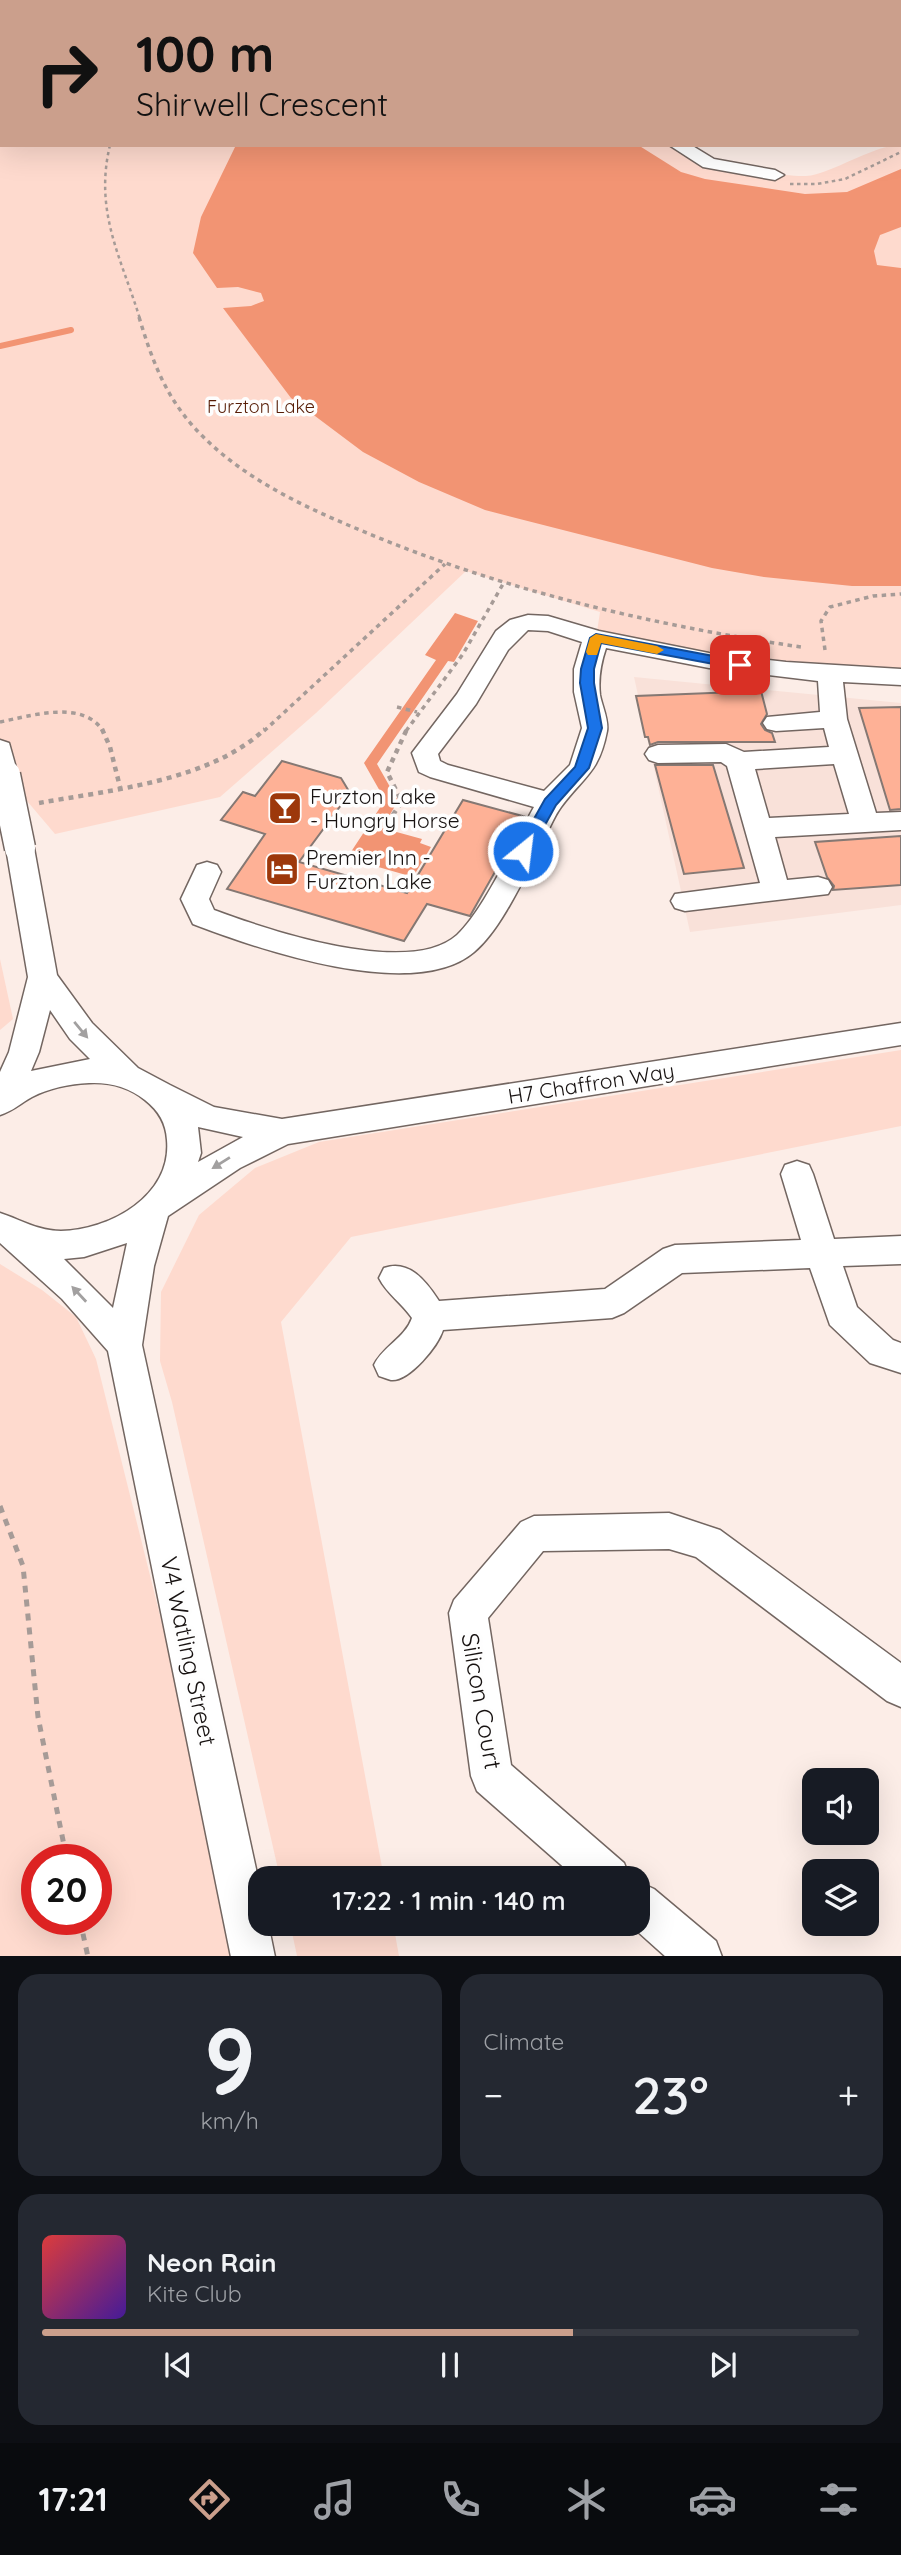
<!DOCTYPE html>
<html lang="en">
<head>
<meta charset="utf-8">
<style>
	:root { --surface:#171b24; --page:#242831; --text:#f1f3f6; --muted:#9ea1a6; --line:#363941; --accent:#cb9f8c }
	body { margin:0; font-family:Quicksand,sans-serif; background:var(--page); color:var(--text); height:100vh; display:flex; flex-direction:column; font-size:26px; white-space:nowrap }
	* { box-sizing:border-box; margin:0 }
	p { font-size:23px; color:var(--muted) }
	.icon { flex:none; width:38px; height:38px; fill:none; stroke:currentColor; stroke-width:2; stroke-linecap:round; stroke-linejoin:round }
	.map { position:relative; height:1956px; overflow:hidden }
	.panel { display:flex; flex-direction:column; gap:18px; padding:18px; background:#0d0f14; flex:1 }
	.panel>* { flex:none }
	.banner { position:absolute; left:0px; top:0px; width:901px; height:147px; box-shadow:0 7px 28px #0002; background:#cb9f8c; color:#111; overflow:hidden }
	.tools { position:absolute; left:802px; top:1768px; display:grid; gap:14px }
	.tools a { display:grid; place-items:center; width:77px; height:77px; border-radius:14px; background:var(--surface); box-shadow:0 7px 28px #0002; font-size:35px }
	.speed { position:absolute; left:21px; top:1844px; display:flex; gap:14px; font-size:35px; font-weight:700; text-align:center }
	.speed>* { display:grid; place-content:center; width:91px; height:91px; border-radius:50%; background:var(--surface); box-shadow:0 7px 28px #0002; line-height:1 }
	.speed .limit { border:10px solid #d22; background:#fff; color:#111 }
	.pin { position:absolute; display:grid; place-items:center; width:60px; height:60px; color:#fff; margin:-30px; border-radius:14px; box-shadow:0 4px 10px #0006 }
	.me { position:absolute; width:77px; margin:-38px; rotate:29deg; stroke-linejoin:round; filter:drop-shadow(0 0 5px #0008) }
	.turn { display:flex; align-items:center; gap:24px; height:147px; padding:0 21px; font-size:32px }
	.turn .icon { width:91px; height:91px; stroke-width:2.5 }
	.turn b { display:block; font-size:49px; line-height:60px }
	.big { font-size:52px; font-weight:600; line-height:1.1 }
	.panel .widget { flex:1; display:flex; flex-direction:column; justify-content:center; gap:10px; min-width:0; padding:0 24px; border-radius:21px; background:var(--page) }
	.panel .dial { align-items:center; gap:0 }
	.dial b { font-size:91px; line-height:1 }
	.song { display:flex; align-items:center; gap:21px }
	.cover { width:84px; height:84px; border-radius:10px; background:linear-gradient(135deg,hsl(0 70% 55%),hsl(260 70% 35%)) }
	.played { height:7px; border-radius:4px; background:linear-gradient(90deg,var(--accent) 65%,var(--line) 65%) }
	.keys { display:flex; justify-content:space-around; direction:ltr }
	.heat { display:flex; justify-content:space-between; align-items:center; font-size:38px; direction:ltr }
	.panel .tiles { flex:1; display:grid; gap:18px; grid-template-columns:1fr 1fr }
	.widget:last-child { grid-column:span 2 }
	.trip { position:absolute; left:248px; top:1866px; width:402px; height:70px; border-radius:21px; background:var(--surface); box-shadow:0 7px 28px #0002; font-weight:600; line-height:70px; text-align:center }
	.dock { display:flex; height:112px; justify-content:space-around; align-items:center; background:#090b0e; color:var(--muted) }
	.dock .icon { width:49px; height:49px }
	.dock .active { color:var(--accent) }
	.dock b { font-size:32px; color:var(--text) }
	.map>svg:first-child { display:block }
	.built { fill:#f9e1d9 }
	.green { fill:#fedace; fill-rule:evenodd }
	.water { fill:#f29473 }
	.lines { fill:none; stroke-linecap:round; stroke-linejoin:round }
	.stream { stroke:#f29473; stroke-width:6 }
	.building { fill:#feb196; stroke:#857873; stroke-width:2 }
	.minor-casing { stroke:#736661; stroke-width:3 }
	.path-far3 { stroke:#a69b97; stroke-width:2.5; stroke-dasharray:3.5 3.5; stroke-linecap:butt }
	.path-far2 { stroke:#a69b97; stroke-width:3.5; stroke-dasharray:4.5 4.5; stroke-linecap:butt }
	.path-far1 { stroke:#a69b97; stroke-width:4.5; stroke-dasharray:5 5; stroke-linecap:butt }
	.path { stroke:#a69b97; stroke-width:5; stroke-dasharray:7 7; stroke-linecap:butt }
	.minor { fill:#fff; fill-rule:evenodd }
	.minor-bridge-casing { stroke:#736661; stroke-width:33; stroke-linecap:butt }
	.minor-bridge { stroke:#fff; stroke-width:30 }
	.oneway { fill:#a2a0a0 }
	.route { fill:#1a73e8; stroke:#114b97; stroke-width:2 }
	.slow { fill:#f59e0b }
	.labels { text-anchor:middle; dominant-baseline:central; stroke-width:7; stroke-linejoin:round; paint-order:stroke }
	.far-park-label { font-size:18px; fill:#571d06; stroke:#fefefe }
	.poi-label { font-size:21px; fill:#171211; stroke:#fefefe; text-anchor:start }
	.street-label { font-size:21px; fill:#171211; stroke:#fefefe }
	.near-street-label { font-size:24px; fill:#171211; stroke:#fefefe }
</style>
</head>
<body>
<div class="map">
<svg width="901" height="1957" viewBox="0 0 901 1957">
	<rect width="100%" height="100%" fill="#fcede7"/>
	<polygon class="built" points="634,677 901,703 901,905 690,932"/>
	<g class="green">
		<path d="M 0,0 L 901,0 L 900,54 L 900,2 L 2,2 L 2,145 L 678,145 C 682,148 686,153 691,155 C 708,164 795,180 813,175 C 839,169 876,145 900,145 L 901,121 L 901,677 L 830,676 L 596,638 L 600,612 L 466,571 L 316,713 L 220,797 L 55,834 L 5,775 L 0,749 Z"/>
		<polygon points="0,959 13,1019 0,1030"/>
		<polygon points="901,1050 901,1126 351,1237 281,1322 384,1878 280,1878 172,1402 160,1361 161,1292 199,1215 255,1168 319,1142"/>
		<path d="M 0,1264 L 42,1290 L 76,1317 L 96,1359 L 245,1956 L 0,1956 ZM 37,1860 L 96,1860 L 96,1920 L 37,1920 Z"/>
		<polygon points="290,1923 393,1923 399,1956 297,1956"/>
	</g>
	<g class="water">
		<polygon points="236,145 638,145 681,172 705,179 805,194 847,192 901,169 901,227 880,235 874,251 877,265 901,268 901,586 852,586 764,577 712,568 485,510 419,482 363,452 291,398 223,308 251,306 264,301 261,293 238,287 217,288 193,253 201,217"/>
		<polygon points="455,613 478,621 454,662 448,661 377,764 398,801 382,828 422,839 420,843 431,847 413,877 347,858 385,800 364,763 436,660 425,655"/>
	</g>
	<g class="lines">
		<polyline class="stream" points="0,346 71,330"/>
	</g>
	<g class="building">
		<polygon points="761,691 767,714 761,724 765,730 772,733 775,742 658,742 650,745 648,737 645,737 636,696"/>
		<polygon points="901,707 901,809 890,810 859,708"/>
		<polygon points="282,761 341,778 350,793 299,862 407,893 463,800 526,817 470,916 427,904 404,941 227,889 265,834 221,820 243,792 255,796"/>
		<polygon points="655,765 713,765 744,868 684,874"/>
		<polygon points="901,836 901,885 833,890 834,886 827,877 815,842"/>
	</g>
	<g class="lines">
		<g class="minor-casing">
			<g id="minor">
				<rect x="6" y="0" width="16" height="2"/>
				<polygon points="0,35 2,36 2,46 0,45"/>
				<rect x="900" y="38" width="1" height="10"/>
				<rect x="900" y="91" width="1" height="10"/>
				<polygon points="669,145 691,145 714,159 775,170 784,175 775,180 703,167"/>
				<path d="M 528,615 L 548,616 L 599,631 L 709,653 L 786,662 L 901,669 L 901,685 L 843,682 L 847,719 L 876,813 L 901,812 L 901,830 L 775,837 L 787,880 L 818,877 L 828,880 L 832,887 L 828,894 L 685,911 L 675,908 L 671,901 L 675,894 L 760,883 L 727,766 L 721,762 L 658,763 L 649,760 L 645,754 L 649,748 L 658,745 L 726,744 L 744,752 L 829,747 L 824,728 L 776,731 L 767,729 L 763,723 L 767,717 L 820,712 L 818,681 L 709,668 L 606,648 C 601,663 598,678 600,695 C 602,706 609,720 607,731 C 599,773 584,776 561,807 C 555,815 551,825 546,835 C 528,869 503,928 474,952 C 414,1003 258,949 193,924 L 181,899 L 197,865 L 207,862 L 217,865 L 221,872 L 209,899 L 214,910 C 268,930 409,978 457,935 C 484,910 515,841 534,807 L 430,777 L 419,772 L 412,753 L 457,694 L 496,631 L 510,620 ZM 528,630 L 548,631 L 582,642 L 574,669 L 574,692 L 582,728 L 570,765 L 544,791 L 448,765 L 440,761 L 438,754 L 476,704 L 508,650 ZM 834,764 L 849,814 L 769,818 L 755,769 Z"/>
				<polygon points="0,740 9,743 18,775 14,781 0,782"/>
				<path d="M 20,838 L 30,841 L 34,848 L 57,975 L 92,1023 L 138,1068 L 170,1085 L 214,1107 L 282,1119 L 901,1023 L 901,1045 L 288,1144 L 240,1168 L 168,1216 L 154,1266 L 142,1345 L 261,1892 L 261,1923 L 268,1923 L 275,1957 L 231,1957 L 108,1351 L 62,1299 L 0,1243 L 0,1213 C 21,1220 39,1231 61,1231 C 110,1230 172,1196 167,1140 C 166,1123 159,1111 145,1100 C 129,1087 109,1082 89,1083 C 70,1084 49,1088 32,1097 C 21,1103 13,1111 0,1115 L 0,1072 L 9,1052 L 28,977 L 6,848 L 10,841 ZM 50,1010 L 70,1039 L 90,1059 L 31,1071 L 39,1052 ZM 198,1127 L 243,1137 L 198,1162 L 201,1153 ZM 127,1243 L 113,1308 L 64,1259 L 84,1257 Z"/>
				<path d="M 797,1161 L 809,1165 L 813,1174 L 834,1239 L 901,1236 L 901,1264 L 843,1266 L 857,1307 L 893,1340 L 901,1343 L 901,1373 L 870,1363 L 830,1325 L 810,1268 L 682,1273 L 624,1313 L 612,1318 L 443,1330 C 438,1346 409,1382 391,1380 C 387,1379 383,1377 379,1376 L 374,1365 C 383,1346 405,1338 412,1318 C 402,1303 387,1294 379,1278 L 384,1268 C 409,1259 426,1281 439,1301 L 605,1289 L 663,1249 L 675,1245 L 801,1240 L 781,1174 L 785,1165 Z"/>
				<polygon points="669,1513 720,1530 901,1663 901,1707 887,1701 696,1557 669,1549 543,1551 488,1618 511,1765 624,1863 630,1878 576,1878 477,1791 471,1776 449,1613 454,1600 521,1522 534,1516"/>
				<polygon points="639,1882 654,1889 716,1941 722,1957 666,1957 628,1923 639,1923"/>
			</g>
		</g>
		<g class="path-far3">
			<polyline points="94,0 98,2"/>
			<polyline points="245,2 252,0"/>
			<polyline points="277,2 284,0"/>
			<polyline points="303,2 520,2"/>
			<polyline points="531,2 562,2"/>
			<polyline points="849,2 852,0"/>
			<path d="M 110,145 C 94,212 121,257 140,319"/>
			<polyline points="790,184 817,184 845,179 901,152"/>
		</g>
		<g class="path-far2">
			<path d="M 139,317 C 151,357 164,393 192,425 C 238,477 304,507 367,533 C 506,591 652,625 801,647"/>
			<polyline points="825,650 821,621 830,607 873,596 901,594"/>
			<polyline points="397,707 417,712"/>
			<path d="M 0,722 C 30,716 83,699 103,731"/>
			<polyline points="264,731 445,564"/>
			<polyline points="406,731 463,654 503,584"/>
		</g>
		<g class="path-far1">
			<polyline points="102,729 110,747 120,787"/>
			<path d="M 39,803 C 111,790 210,781 265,729"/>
			<polyline points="368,817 387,823 402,802 387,772 407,729"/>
		</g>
		<g class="path">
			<polyline points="0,1506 23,1566 38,1717 67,1860"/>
			<polyline points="80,1920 88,1957"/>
		</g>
		<use href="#minor" class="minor"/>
		<g class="minor-bridge-casing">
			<polyline id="minor-bridge" points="5,775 20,848"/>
		</g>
		<use href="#minor-bridge" class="minor-bridge"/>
	</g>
	<defs><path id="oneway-solid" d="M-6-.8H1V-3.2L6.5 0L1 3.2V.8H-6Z" transform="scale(1.75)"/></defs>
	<g class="oneway">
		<use href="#oneway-solid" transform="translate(81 1030) rotate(50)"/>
		<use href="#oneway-solid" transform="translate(221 1163) rotate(148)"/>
		<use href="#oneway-solid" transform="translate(79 1294) rotate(-133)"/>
	</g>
	<polygon class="route" points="596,634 740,661 747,665 740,669 601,643 594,669 594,683 602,728 589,768 556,805 529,854 518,854 516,851 545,799 575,767 588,728 580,683 581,669 590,638"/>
	<polygon class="slow" points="596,634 657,646 664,650 657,654 601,643 597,655 588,655 586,652 590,638"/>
	<defs>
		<g id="bar-square" transform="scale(1.75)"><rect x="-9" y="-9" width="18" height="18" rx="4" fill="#9d380b" stroke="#fefefe"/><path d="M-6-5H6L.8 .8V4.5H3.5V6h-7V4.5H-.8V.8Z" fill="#fff"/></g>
		<g id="hotel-square" transform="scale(1.75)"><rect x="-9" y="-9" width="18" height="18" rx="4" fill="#9d380b" stroke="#fefefe"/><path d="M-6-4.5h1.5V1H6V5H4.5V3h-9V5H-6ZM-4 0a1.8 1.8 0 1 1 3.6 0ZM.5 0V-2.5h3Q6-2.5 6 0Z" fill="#fff"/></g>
	</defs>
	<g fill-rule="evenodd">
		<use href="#bar-square" x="285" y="808"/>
		<use href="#hotel-square" x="282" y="869"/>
	</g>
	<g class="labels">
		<g class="far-park-label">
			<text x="261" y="406">Furzton Lake</text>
		</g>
		<g class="poi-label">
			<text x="310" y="796">Furzton Lake<tspan x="310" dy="24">- Hungry Horse</tspan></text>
			<text x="306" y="857">Premier Inn -<tspan x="306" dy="24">Furzton Lake</tspan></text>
		</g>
		<g class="street-label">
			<text transform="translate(591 1083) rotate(-9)">H7 Chaffron Way</text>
		</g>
		<g class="near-street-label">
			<text transform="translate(189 1651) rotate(78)">V4 Watling Street</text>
			<text transform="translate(482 1701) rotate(80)">Silicon Court</text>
		</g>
	</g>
</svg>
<div class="tools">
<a><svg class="icon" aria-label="sound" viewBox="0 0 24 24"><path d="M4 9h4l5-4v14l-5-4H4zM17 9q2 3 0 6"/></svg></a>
<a><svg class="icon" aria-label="layers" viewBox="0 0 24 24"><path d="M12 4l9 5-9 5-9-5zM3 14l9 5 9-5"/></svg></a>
</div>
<div class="speed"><div class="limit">20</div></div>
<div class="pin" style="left:740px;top:665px;background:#d93025"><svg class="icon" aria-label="arrive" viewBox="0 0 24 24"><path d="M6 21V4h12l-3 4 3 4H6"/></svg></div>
<svg class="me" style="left:523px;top:851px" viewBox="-20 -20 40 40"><circle r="17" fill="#1a73e8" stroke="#fff" stroke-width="3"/><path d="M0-11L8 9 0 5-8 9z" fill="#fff"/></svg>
<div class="trip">17:22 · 1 min · 140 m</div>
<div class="banner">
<div class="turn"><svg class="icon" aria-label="right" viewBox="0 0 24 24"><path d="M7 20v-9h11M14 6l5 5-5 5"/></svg><div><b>100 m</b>Shirwell Crescent</div></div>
</div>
</div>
<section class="panel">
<div class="tiles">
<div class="widget dial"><b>9</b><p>km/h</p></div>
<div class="widget"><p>Climate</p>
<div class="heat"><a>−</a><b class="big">23°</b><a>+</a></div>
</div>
<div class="widget">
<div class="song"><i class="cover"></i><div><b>Neon Rain</b><p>Kite Club</p></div></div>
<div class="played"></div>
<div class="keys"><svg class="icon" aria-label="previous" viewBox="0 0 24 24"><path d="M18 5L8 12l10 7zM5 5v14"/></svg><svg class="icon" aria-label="pause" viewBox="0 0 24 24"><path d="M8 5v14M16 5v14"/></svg><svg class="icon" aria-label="next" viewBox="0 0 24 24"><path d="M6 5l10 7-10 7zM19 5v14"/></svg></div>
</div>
</div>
</section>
<nav class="dock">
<b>17:21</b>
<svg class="icon active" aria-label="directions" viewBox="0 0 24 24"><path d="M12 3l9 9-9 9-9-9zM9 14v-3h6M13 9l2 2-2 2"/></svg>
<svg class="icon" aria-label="music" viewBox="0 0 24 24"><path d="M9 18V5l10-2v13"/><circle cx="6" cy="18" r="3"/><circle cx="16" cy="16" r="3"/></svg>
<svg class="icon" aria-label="phone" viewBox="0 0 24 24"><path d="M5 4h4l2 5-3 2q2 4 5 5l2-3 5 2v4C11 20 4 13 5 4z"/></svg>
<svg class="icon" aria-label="climate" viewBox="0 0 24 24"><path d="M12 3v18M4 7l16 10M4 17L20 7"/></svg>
<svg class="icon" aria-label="car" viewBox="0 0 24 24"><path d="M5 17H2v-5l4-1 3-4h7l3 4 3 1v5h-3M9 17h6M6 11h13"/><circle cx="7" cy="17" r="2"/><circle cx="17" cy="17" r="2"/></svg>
<svg class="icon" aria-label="filters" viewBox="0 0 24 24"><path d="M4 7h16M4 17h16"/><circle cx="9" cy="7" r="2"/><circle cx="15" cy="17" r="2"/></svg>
</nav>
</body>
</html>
